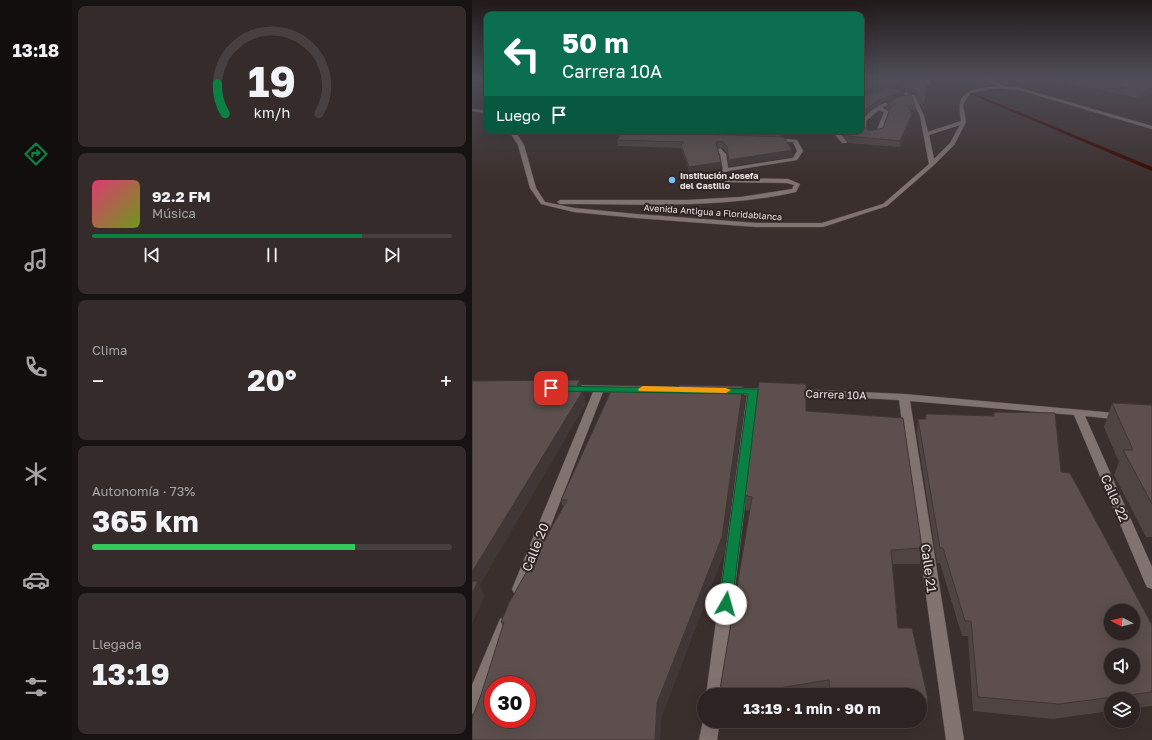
<!DOCTYPE html>
<html lang="es">
<head>
<meta charset="utf-8">
<style>
	:root { --surface:#2c2322; --page:#342b2a; --text:#f1f3f6; --muted:#a6a4a5; --line:#484040; --accent:#0b8043 }
	body { margin:0; font-family:"Golos Text",sans-serif; background:var(--page); color:var(--text); height:100vh; display:flex; flex-direction:column; font-size:15px; white-space:nowrap }
	* { box-sizing:border-box; margin:0 }
	p { font-size:13px; color:var(--muted) }
	.icon { flex:none; width:22px; height:22px; fill:none; stroke:currentColor; stroke-width:2; stroke-linecap:round; stroke-linejoin:round }
	.map { position:relative; flex:1; overflow:hidden }
	.side { display:flex; flex-direction:column; gap:6px; padding:6px; background:#181313; width:400px }
	.side>* { flex:none }
	.guide { position:absolute; left:12px; top:12px; width:380px; height:122px; border-radius:8px; box-shadow:0 4px 16px #0002,0 0 0 1px var(--line); background:#0b6e4f; color:#fff; overflow:hidden }
	.needle { width:26px; rotate:277deg }
	.fabs { position:absolute; left:632px; top:604px; display:grid; gap:8px }
	.fabs a { display:grid; place-items:center; width:36px; height:36px; border-radius:50%; background:var(--surface); box-shadow:0 4px 16px #0002,0 0 0 1px var(--line); font-size:20px }
	.speed { position:absolute; left:12px; top:676px; display:flex; gap:8px; font-size:20px; font-weight:700; text-align:center }
	.speed>* { display:grid; place-content:center; width:52px; height:52px; border-radius:50%; background:var(--surface); box-shadow:0 4px 16px #0002,0 0 0 1px var(--line); line-height:1 }
	.speed .limit { border:6px solid #d22; background:#fff; color:#111 }
	.pin { position:absolute; display:grid; place-items:center; width:34px; height:34px; color:#fff; margin:-17px; border-radius:8px; box-shadow:0 2px 6px #0006 }
	.me { position:absolute; width:44px; margin:-22px; rotate:7deg; stroke-linejoin:round; filter:drop-shadow(0 0 3px #0008) }
	.turn { display:flex; align-items:center; gap:14px; height:84px; padding:0 12px; font-size:18px }
	.turn .icon { width:52px; height:52px; stroke-width:2.5 }
	.turn b { display:block; font-size:28px; line-height:34px }
	.then { display:flex; align-items:center; height:38px; padding:0 12px; background:#0003; gap:8px; font-size:15px }
	.big { font-size:30px; font-weight:700; line-height:1.1 }
	.side .widget { flex:1; display:flex; flex-direction:column; justify-content:center; gap:6px; min-width:0; padding:0 14px; border-radius:8px; background:var(--page) }
	.side .dial { align-items:center; gap:0 }
	.dial svg { height:104px; overflow:visible; fill:none; stroke:var(--line); stroke-width:7; stroke-linecap:round; text-anchor:middle }
	.dial text { fill:var(--text); stroke:none }
	.song { display:flex; align-items:center; gap:12px }
	.cover { width:48px; height:48px; border-radius:6px; background:linear-gradient(135deg,hsl(340 70% 55%),hsl(80 70% 35%)) }
	.played { height:4px; border-radius:2px; background:linear-gradient(90deg,var(--accent) 75%,var(--line) 75%) }
	.keys { display:flex; justify-content:space-around; direction:ltr }
	.heat { display:flex; justify-content:space-between; align-items:center; font-size:22px; direction:ltr }
	.charge { height:6px; border-radius:3px; background:linear-gradient(90deg,#34c759 73%,var(--line) 0) }
	.trip { position:absolute; left:225px; top:688px; width:230px; height:40px; border-radius:20px; background:var(--surface); box-shadow:0 4px 16px #0002,0 0 0 1px var(--line); font-weight:700; line-height:40px; text-align:center }
	main { display:flex; flex:1; min-height:0 }
	.tabs { display:flex; flex-direction:column; width:72px; justify-content:space-around; align-items:center; background:#120e0e; color:var(--muted) }
	.tabs .icon { width:28px; height:28px }
	.tabs .selected { color:var(--accent) }
	.tabs b { font-size:18px; color:var(--text) }
	.map>svg:first-child { display:block }
	.lines { fill:none; stroke-linecap:round; stroke-linejoin:round }
	.stream { fill:#3a0501; fill-rule:evenodd }
	.minor-casing { stroke:#554b4a; stroke-width:1 }
	.minor { fill:#807370; fill-rule:evenodd }
	.wall { fill:#4f4442; fill-rule:evenodd }
	.shaded-wall { fill:#403736 }
	.building { fill:#5c4f4d; stroke:#403736; fill-rule:evenodd }
	.route { fill:#0b8043; stroke:#07532c }
	.slow { fill:#f59e0b }
	.poi-dot { fill:#74c0f6; stroke:#302523; stroke-width:1.5 }
	.labels { text-anchor:middle; dominant-baseline:central; stroke-width:4; stroke-linejoin:round; paint-order:stroke }
	.far-poi-label { font-size:9px; font-weight:bold; fill:#e8e0df; stroke:#302523; text-anchor:start }
	.far-street-label { font-size:9px; fill:#e8e0df; stroke:#302523 }
	.street-label { font-size:11px; fill:#e8e0df; stroke:#302523 }
	.near-street-label { font-size:13px; fill:#e8e0df; stroke:#302523 }
</style>
</head>
<body>
<main>
<nav class="tabs">
<b>13:18</b>
<svg class="icon selected" aria-label="directions" viewBox="0 0 24 24"><path d="M12 3l9 9-9 9-9-9zM9 14v-3h6M13 9l2 2-2 2"/></svg>
<svg class="icon" aria-label="music" viewBox="0 0 24 24"><path d="M9 18V5l10-2v13"/><circle cx="6" cy="18" r="3"/><circle cx="16" cy="16" r="3"/></svg>
<svg class="icon" aria-label="phone" viewBox="0 0 24 24"><path d="M5 4h4l2 5-3 2q2 4 5 5l2-3 5 2v4C11 20 4 13 5 4z"/></svg>
<svg class="icon" aria-label="climate" viewBox="0 0 24 24"><path d="M12 3v18M4 7l16 10M4 17L20 7"/></svg>
<svg class="icon" aria-label="car" viewBox="0 0 24 24"><path d="M5 17H2v-5l4-1 3-4h7l3 4 3 1v5h-3M9 17h6M6 11h13"/><circle cx="7" cy="17" r="2"/><circle cx="17" cy="17" r="2"/></svg>
<svg class="icon" aria-label="filters" viewBox="0 0 24 24"><path d="M4 7h16M4 17h16"/><circle cx="9" cy="7" r="2"/><circle cx="15" cy="17" r="2"/></svg>
</nav>
<section class="side">
<div class="widget dial"><svg viewBox="0 0 100 80">
<path d="M14 69A42 42 0 1 1 86 69"/>
<path d="M14 69A42 42 0 0 1 8 46" stroke="#0b8043"/>
<text x="50" y="56" font-size="32" font-weight="700">19</text>
<text x="50" y="72" font-size="11">km/h</text>
</svg></div>
<div class="widget">
<div class="song"><i class="cover"></i><div><b>92.2 FM</b><p>Música</p></div></div>
<div class="played"></div>
<div class="keys"><svg class="icon" aria-label="previous" viewBox="0 0 24 24"><path d="M18 5L8 12l10 7zM5 5v14"/></svg><svg class="icon" aria-label="pause" viewBox="0 0 24 24"><path d="M8 5v14M16 5v14"/></svg><svg class="icon" aria-label="next" viewBox="0 0 24 24"><path d="M6 5l10 7-10 7zM19 5v14"/></svg></div>
</div>
<div class="widget"><p>Clima</p>
<div class="heat"><a>−</a><b class="big">20°</b><a>+</a></div>
</div>
<div class="widget"><p>Autonomía · 73%</p><b class="big">365 km</b><div class="charge"></div></div>
<div class="widget"><p>Llegada</p><b class="big">13:19</b></div>
</section>
<div class="map">
<svg width="680" height="740" viewBox="0 0 680 740">
	<rect width="100%" height="100%" fill="#3b2f2d"/>
	<g class="lines">
		<polygon class="stream" points="496,91 680,167 680,171 496,93"/>
		<g class="minor-casing">
			<g id="minor">
				<polygon points="454,77 458,77 458,85 455,84"/>
				<path d="M 502,77 L 515,78 L 534,87 L 548,88 L 680,126 L 680,129 L 547,90 L 525,88 L 498,93 L 491,105 L 494,122 L 482,145 L 462,165 L 415,206 L 351,227 L 284,227 L 164,218 L 102,212 L 69,204 L 58,188 L 46,145 L 37,131 L 43,131 L 52,145 L 64,188 L 73,202 L 102,208 L 164,214 L 284,223 L 350,223 L 411,204 L 457,164 L 448,116 L 439,98 L 429,93 L 419,93 L 419,91 L 430,91 L 443,96 L 452,116 L 456,132 L 489,121 C 486,100 487,93 510,88 C 516,87 522,86 529,86 ZM 488,125 L 478,143 L 462,159 L 457,135 Z"/>
				<path d="M 424,97 L 428,98 L 410,108 L 417,111 L 408,135 L 394,135 L 389,129 C 389,112 411,104 424,97 ZM 407,110 L 412,112 L 404,132 L 397,132 L 394,128 L 394,121 Z"/>
				<polygon points="0,109 15,111 15,113 0,111"/>
				<polygon points="360,131 366,131 375,142 374,143 370,143"/>
				<path d="M 300,138 L 325,140 L 331,151 L 325,160 L 256,171 L 249,176 L 251,178 L 316,179 L 328,184 L 324,192 C 247,209 166,204 88,204 L 85,202 L 88,200 L 215,200 L 269,197 L 320,189 L 322,185 L 315,183 L 249,182 L 243,176 L 251,169 L 248,154 L 245,150 L 248,148 L 254,154 L 256,168 L 321,158 L 325,151 L 321,142 L 298,141 L 298,139 Z"/>
				<polygon points="97,385 203,387 208,390 203,393 131,392 54,589 52,593 47,595 42,593 40,589 121,392 93,390 92,388"/>
				<polygon points="259,388 299,389 304,392 299,395 286,395 250,695 234,695 275,395 255,393 254,391"/>
				<polygon points="321,389 432,394 654,414 655,416 654,418 650,420 613,416 680,567 680,589 675,587 673,583 602,415 438,401 492,740 474,740 427,400 317,394 316,392 317,390"/>
				<polygon points="33,617 38,619 41,624 6,712 0,714 0,685 28,619"/>
				<polygon points="232,717 232,721 248,721 245,740 227,740"/>
			</g>
		</g>
		<use href="#minor" class="minor"/>
	</g>
	<g class="wall">
		<path d="M 389,77 L 455,80 L 452,110 L 442,94 L 430,89 L 426,89 L 433,90 L 432,96 L 443,105 L 443,110 L 438,110 L 440,114 L 439,120 L 428,147 L 376,143 L 368,131 L 389,131 ZM 413,89 L 390,96 L 389,96 L 408,90 ZM 419,101 L 415,103 L 414,108 L 417,110 L 411,128 L 397,131 L 389,124 L 393,115 L 406,105 Z"/>
		<polygon points="568,77 680,77 667,98"/>
		<polygon points="151,131 308,131 309,137 320,150 320,157 257,166 255,153 251,148 245,148 249,168 218,173 210,151 209,148 146,146 145,140"/>
		<polygon points="334,384 334,411 450,548 448,564 420,564 426,628 456,699 453,714 448,714 448,695 357,695 357,694 352,695 247,695 278,511 274,510 272,495"/>
		<polygon points="271,386 273,401 252,553 189,718 188,740 0,740 31,627 29,622 91,507 89,500 206,390"/>
		<polygon points="640,403 680,405 680,537 674,537 642,475 647,462 632,427"/>
		<polygon points="522,412 589,472 680,625 680,706 661,708 661,699 639,699 639,711 581,719 501,711 496,636 490,636 468,563 465,563 445,433 446,419 453,419 454,414 521,416"/>
	</g>
	<g class="shaded-wall">
		<polygon points="430,83 430,89 408,90 389,96 389,91 408,85"/>
		<polygon points="680,89 680,95 667,98 669,91"/>
		<polygon points="433,90 432,96 406,105 393,115 389,125 389,120 393,110 407,100"/>
		<polygon points="440,114 439,120 428,147 428,141"/>
		<polygon points="245,141 246,148 245,149 244,143"/>
		<polygon points="320,150 320,157 257,166 257,160"/>
		<polygon points="249,162 249,168 218,173 217,167"/>
		<polygon points="108,380 114,404 112,407 8,585 13,596 0,624 0,572 103,390"/>
		<polygon points="271,386 273,401 252,553 189,718 188,740 183,740 185,703"/>
	</g>
	<g class="building">
		<polygon points="389,77 454,77 455,80 452,105 443,89 430,83 408,85 389,91"/>
		<polygon points="601,77 680,77 680,89 669,91"/>
		<polygon points="414,89 426,89 433,90 407,100 393,110 389,120 389,96 390,96"/>
		<polygon points="439,94 443,105 436,105 440,114 428,141 376,136 373,131 389,131 389,124 397,131 411,128 419,106 415,103 426,97"/>
		<polygon points="151,131 195,131 196,133 312,137 320,150 257,160 255,147 251,142 245,141 244,143 249,162 217,167 209,145 212,142 145,140"/>
		<polygon points="285,131 308,131 309,132"/>
		<polygon points="108,380 103,390 110,390 109,394 0,572 0,381"/>
		<polygon points="287,382 334,384 334,411 431,418 450,548 419,550 426,628 440,628 456,699 448,699 448,695 390,695 358,693 357,680 263,695 247,695 280,497 272,495"/>
		<path d="M 207,385 L 271,386 L 250,537 L 185,703 L 183,740 L 0,740 L 0,718 L 9,695 L 32,622 L 29,622 L 37,603 L 95,500 L 89,500 L 140,389 L 206,390 ZM 21,685 L 55,685 L 55,719 L 21,719 Z"/>
		<polygon points="640,403 680,405 680,504 651,450 661,450"/>
		<path d="M 522,412 L 583,413 L 589,472 L 598,473 L 680,625 L 680,692 L 587,704 L 506,697 L 499,621 L 493,621 L 471,548 L 468,548 L 446,419 L 454,419 L 454,414 L 522,416 ZM 639,611 L 661,611 L 661,633 L 639,633 ZM 639,655 L 661,655 L 661,677 L 639,677 Z"/>
		<polygon points="0,581 6,581 0,593"/>
	</g>
	<linearGradient id="sky" x2="0" y2="1"><stop stop-color="#201a19"/><stop offset="0.43" stop-color="#4f4d57"/><stop offset="1" stop-color="#4f4d57" stop-opacity="0"/></linearGradient>
	<rect width="680" height="181" fill="url(#sky)"/>
	<polygon class="route" points="76,386 285,389 286,391 260,604 258,608 254,610 249,608 247,604 276,394 79,391 76,390"/>
	<polygon class="slow" points="171,386 254,388 259,390 254,393 167,391 166,389"/>
	<circle class="poi-dot" cx="200" cy="180" r="4"/>
	<g class="labels">
		<g class="far-poi-label">
			<text x="208" y="175">Institución Josefa<tspan x="208" dy="10">del Castillo</tspan></text>
		</g>
		<g class="far-street-label">
			<text transform="translate(241 212) rotate(4)">Avenida Antigua a Floridablanca</text>
		</g>
		<g class="street-label">
			<text transform="translate(364 394) rotate(2)">Carrera 10A</text>
		</g>
		<g class="near-street-label">
			<text transform="translate(643 498) rotate(66)">Calle 22</text>
			<text transform="translate(63 547) rotate(-68)">Calle 20</text>
			<text transform="translate(457 568) rotate(82)">Calle 21</text>
		</g>
	</g>
</svg>
<div class="fabs">
<a><svg class="needle" viewBox="-14 -14 28 28"><path d="M0-13l5 13h-10z" fill="#e53935"/><path d="M0 13l5-13h-10z" fill="#a6a4a5"/></svg></a>
<a><svg class="icon" aria-label="sound" viewBox="0 0 24 24"><path d="M4 9h4l5-4v14l-5-4H4zM17 9q2 3 0 6"/></svg></a>
<a><svg class="icon" aria-label="layers" viewBox="0 0 24 24"><path d="M12 4l9 5-9 5-9-5zM3 14l9 5 9-5"/></svg></a>
</div>
<div class="speed"><div class="limit">30</div></div>
<div class="pin" style="left:79px;top:388px;background:#d93025"><svg class="icon" aria-label="arrive" viewBox="0 0 24 24"><path d="M6 21V4h12l-3 4 3 4H6"/></svg></div>
<svg class="me" style="left:254px;top:604px" viewBox="-20 -20 40 40"><circle r="19" fill="#fff"/><path d="M0-13L10 11 0 6-10 11z" fill="#0b8043"/></svg>
<div class="trip">13:19 · 1 min · 90 m</div>
<div class="guide">
<div class="turn"><svg class="icon" aria-label="left" viewBox="0 0 24 24"><path d="M17 20v-9H6M10 6l-5 5 5 5"/></svg><div><b>50 m</b>Carrera 10A</div></div>
<div class="then">Luego<svg class="icon" aria-label="arrive" viewBox="0 0 24 24"><path d="M6 21V4h12l-3 4 3 4H6"/></svg></div>
</div>
</div>
</main>
</body>
</html>
